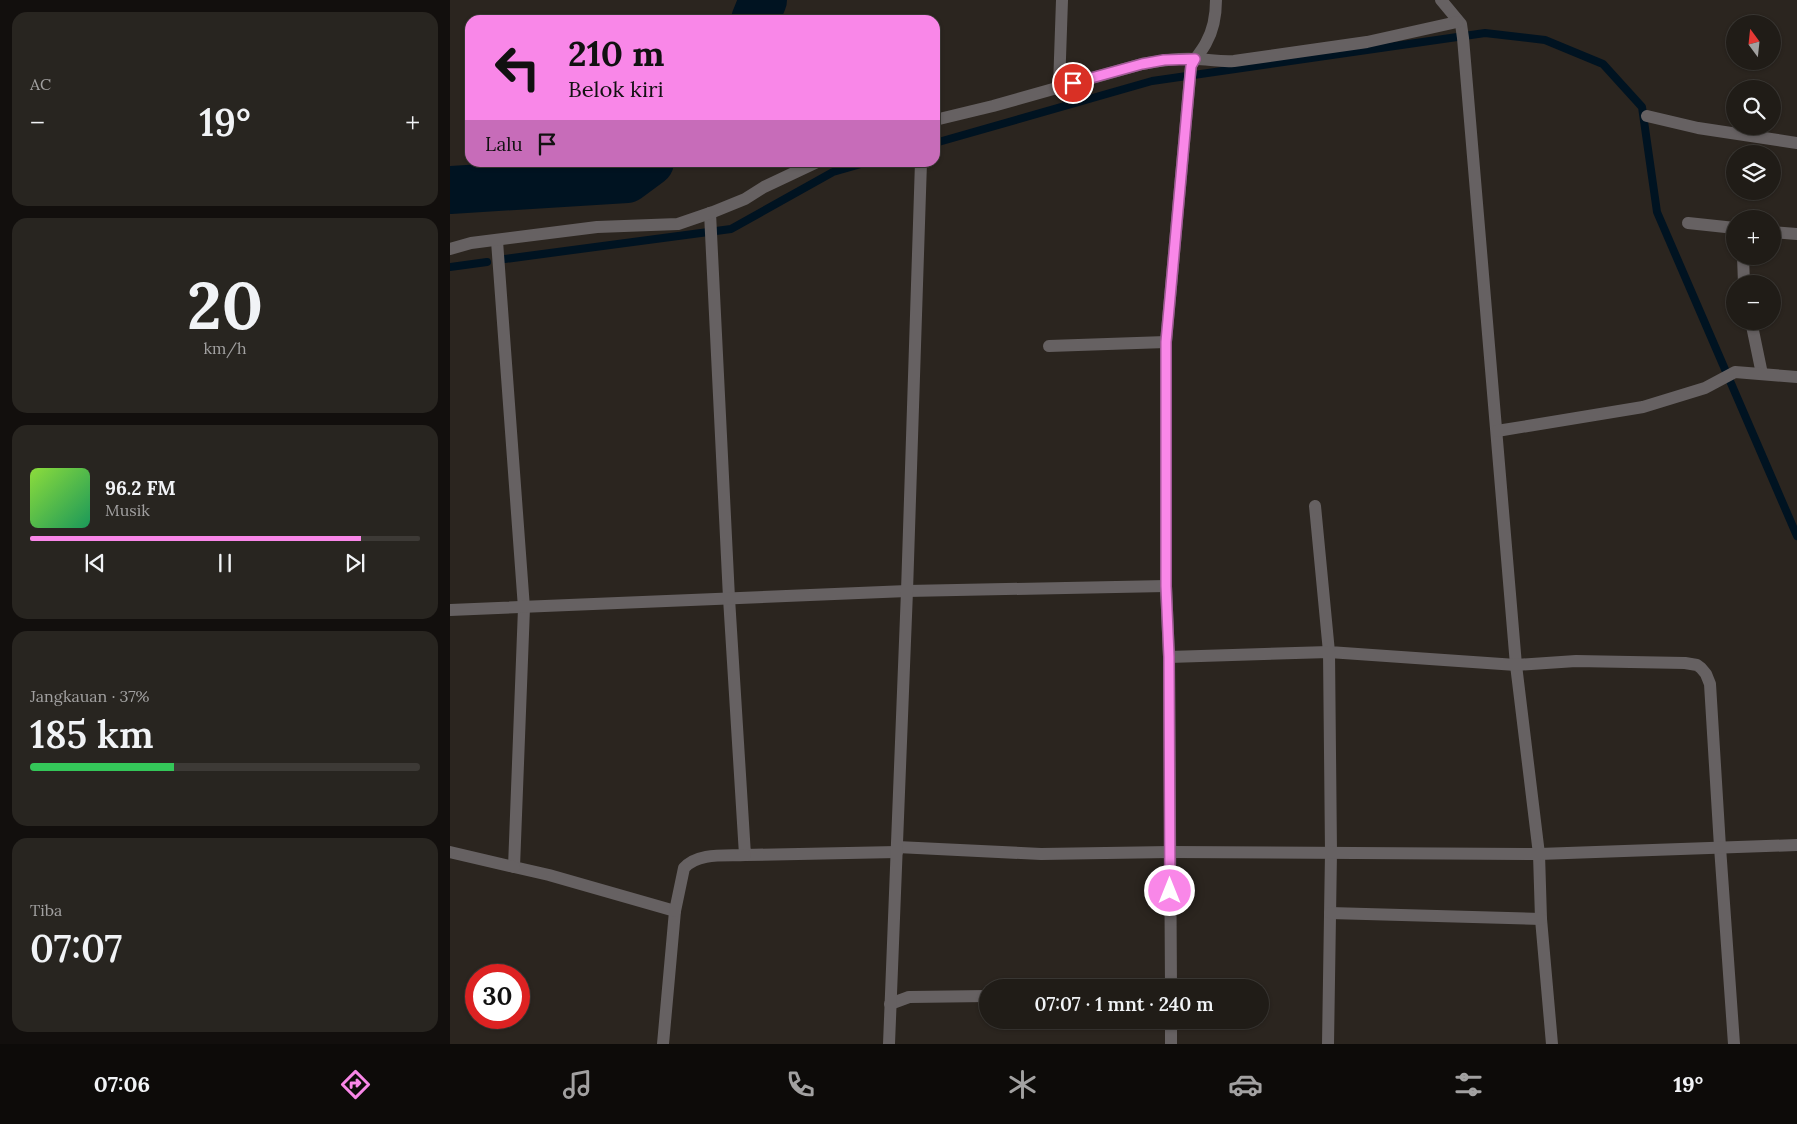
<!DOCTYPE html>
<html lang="id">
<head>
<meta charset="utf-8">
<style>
	:root { --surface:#201c17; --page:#282520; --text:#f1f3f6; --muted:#a2a1a1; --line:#3d3a36; --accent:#f987e8 }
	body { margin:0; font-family:Lora,serif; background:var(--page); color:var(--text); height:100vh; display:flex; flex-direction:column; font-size:19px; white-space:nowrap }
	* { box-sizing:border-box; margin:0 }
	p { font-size:16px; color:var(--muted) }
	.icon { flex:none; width:28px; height:28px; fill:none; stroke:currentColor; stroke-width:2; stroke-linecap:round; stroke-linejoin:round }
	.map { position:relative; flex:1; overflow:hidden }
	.details { display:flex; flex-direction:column; gap:12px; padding:12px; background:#120f0d; width:450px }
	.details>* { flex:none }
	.guide { position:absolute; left:15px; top:15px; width:475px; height:152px; border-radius:15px; box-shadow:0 1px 4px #0004,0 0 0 1px var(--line); background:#f987e8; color:#111; overflow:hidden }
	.needle { width:32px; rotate:345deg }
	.controls { position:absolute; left:1276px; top:15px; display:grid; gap:10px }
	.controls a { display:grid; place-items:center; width:55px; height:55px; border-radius:50%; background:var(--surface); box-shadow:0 1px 4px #0004,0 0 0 1px var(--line); font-size:25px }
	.speed { position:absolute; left:15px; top:964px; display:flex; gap:10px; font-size:25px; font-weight:700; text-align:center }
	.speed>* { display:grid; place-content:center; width:65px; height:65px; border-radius:50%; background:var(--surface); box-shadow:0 1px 4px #0004,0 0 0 1px var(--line); line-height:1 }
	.speed .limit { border:8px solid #d22; background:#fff; color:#111 }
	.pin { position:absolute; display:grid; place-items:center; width:42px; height:42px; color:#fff; margin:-21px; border:2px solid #fff; border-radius:50%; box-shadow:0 1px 5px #0007 }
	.me { position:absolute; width:55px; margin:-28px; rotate:0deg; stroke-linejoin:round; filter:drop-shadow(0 0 4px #0008) }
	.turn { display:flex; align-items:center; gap:18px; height:105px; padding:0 20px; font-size:22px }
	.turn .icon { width:65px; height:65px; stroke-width:2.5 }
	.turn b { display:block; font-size:35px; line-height:42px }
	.then { display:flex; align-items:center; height:48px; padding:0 20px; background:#0003; gap:10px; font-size:19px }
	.big { font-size:38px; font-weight:600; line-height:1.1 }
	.details .widget { flex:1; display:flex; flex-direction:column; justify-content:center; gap:8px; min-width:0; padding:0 18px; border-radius:15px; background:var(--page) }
	.details .dial { align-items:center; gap:0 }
	.dial b { font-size:65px; line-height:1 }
	.song { display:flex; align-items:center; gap:15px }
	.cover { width:60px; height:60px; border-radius:8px; background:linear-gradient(135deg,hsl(90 70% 55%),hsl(150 70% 35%)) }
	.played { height:5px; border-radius:2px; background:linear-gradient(90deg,var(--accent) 85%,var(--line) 85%) }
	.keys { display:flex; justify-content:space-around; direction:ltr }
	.heat { display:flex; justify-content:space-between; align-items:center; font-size:28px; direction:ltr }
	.charge { height:8px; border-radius:4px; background:linear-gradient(90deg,#34c759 37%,var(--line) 0) }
	.trip { position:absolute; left:529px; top:979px; width:290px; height:50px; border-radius:25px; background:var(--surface); box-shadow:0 1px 4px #0004,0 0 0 1px var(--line); font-weight:600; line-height:50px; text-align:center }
	.dock { display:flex; height:80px; justify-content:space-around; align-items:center; background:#0d0b09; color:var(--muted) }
	.dock .icon { width:35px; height:35px }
	.dock .current { color:var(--accent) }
	.dock b { font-size:22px; color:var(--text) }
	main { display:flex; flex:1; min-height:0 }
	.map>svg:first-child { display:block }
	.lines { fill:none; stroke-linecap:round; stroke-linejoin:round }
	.stream { stroke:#001321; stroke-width:8 }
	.river { stroke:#001321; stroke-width:48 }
	.minor { stroke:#666162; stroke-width:12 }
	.route-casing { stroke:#a25897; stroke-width:12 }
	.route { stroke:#f987e8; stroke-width:9 }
</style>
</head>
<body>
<main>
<section class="details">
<div class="widget"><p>AC</p>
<div class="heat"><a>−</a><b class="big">19°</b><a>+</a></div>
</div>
<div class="widget dial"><b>20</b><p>km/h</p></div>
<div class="widget">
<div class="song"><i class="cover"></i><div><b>96.2 FM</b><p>Musik</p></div></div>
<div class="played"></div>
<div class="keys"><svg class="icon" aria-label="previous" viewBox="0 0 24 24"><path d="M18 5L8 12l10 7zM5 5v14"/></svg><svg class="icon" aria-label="pause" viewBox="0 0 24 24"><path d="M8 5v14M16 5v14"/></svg><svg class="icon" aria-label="next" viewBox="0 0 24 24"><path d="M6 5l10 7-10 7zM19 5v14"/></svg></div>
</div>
<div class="widget"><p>Jangkauan · 37%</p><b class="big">185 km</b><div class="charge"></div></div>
<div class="widget"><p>Tiba</p><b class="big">07:07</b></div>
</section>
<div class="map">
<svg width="1347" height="1044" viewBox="0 0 1347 1044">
	<rect width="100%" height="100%" fill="#2b251f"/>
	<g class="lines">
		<g class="stream">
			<polyline points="485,143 702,81 1035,33 1095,40 1153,64 1192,107 1207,212 1347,536"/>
			<polyline points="55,259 281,229 383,172 418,162"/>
			<polyline points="0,267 37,262"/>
		</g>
		<g class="river">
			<polyline points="305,20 313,0"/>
			<polyline points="0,190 177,179 200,162"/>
		</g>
		<g class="minor">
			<polyline points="991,0 1011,24 1013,38 1066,665 1089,854 1091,919 1102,1044"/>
			<polyline points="609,87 612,0"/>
			<polyline points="1197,116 1248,128 1347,143"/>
			<path d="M 485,120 L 543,106 L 692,64 C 709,61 727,58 744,59 C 758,59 769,62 784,61 L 917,42 L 1007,22"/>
			<polyline points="260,213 279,598 295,855 447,852"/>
			<polyline points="1238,223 1285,228"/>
			<polyline points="1322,232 1347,234"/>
			<polyline points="47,241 74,608 64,867 99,875 225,911 213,1044"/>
			<polyline points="0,249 21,243 147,227 228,224 263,212 295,199 314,187 367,162"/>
			<polyline points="1293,256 1294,284"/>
			<polyline points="1301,321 1312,374"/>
			<polyline points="599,346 716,342"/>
			<polyline points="1047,431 1193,407 1255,388 1285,372 1347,377"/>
			<polyline points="865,506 879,652 1066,665 1126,661 1235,663 1247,665 1251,668 1256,674 1260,684 1270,847 1284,1044"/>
			<polyline points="0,610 457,591 716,586"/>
			<polyline points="719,657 879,652 881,852 878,1044"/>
			<polyline points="447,847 591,854 720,852 1089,854 1347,845"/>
			<polyline points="0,852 64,867"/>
			<path d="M 225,911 L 234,868 C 248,852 276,856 295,855"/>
			<polyline points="880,913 1091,919"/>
			<path d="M 721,988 L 719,657 L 716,586 L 716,342 L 741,66 C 745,58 752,51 756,43 C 764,29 766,15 766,0"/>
			<polyline points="440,1004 459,997 538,996"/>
			<polyline points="721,1020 721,1044"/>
			<polyline points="439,1044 457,591 471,162"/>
		</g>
	</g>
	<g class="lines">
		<g class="route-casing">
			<polyline id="route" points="623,83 692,64 714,60 745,59 741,66 716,342 716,586 719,657 720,891"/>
		</g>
		<use href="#route" class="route"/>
	</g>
</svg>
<div class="controls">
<a><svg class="needle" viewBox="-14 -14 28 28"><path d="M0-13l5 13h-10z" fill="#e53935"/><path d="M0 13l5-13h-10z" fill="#a2a1a1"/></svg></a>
<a><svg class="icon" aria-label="search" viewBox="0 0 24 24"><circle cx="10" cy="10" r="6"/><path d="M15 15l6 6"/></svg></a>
<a><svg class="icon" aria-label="layers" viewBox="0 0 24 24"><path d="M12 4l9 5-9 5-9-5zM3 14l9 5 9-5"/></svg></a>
<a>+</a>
<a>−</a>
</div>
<div class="speed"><div class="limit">30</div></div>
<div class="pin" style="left:623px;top:83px;background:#d93025"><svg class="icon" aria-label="arrive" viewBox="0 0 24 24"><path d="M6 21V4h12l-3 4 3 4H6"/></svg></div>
<svg class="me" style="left:720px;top:891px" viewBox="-20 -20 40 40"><circle r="17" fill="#f987e8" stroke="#fff" stroke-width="3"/><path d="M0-11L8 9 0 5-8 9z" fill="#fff"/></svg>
<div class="trip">07:07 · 1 mnt · 240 m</div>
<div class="guide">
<div class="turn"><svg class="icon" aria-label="left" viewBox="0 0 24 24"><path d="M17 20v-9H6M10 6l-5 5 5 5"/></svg><div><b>210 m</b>Belok kiri</div></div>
<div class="then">Lalu<svg class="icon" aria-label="arrive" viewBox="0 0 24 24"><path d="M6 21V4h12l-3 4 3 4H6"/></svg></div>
</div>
</div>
</main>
<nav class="dock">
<b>07:06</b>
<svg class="icon current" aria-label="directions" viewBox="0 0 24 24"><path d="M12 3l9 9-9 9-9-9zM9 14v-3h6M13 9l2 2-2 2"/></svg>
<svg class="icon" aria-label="music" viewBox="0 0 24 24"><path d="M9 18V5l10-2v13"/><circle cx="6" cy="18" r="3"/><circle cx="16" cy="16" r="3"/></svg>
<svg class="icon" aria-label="phone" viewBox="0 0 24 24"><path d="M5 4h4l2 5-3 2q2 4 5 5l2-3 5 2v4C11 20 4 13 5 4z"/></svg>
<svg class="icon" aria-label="climate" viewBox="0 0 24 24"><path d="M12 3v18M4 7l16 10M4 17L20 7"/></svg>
<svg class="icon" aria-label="car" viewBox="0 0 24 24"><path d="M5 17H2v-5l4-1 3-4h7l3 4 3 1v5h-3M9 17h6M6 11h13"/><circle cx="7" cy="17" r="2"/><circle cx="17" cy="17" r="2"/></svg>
<svg class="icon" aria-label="filters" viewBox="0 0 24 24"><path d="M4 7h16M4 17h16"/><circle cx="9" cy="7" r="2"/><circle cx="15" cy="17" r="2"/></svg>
<b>19°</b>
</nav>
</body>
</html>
